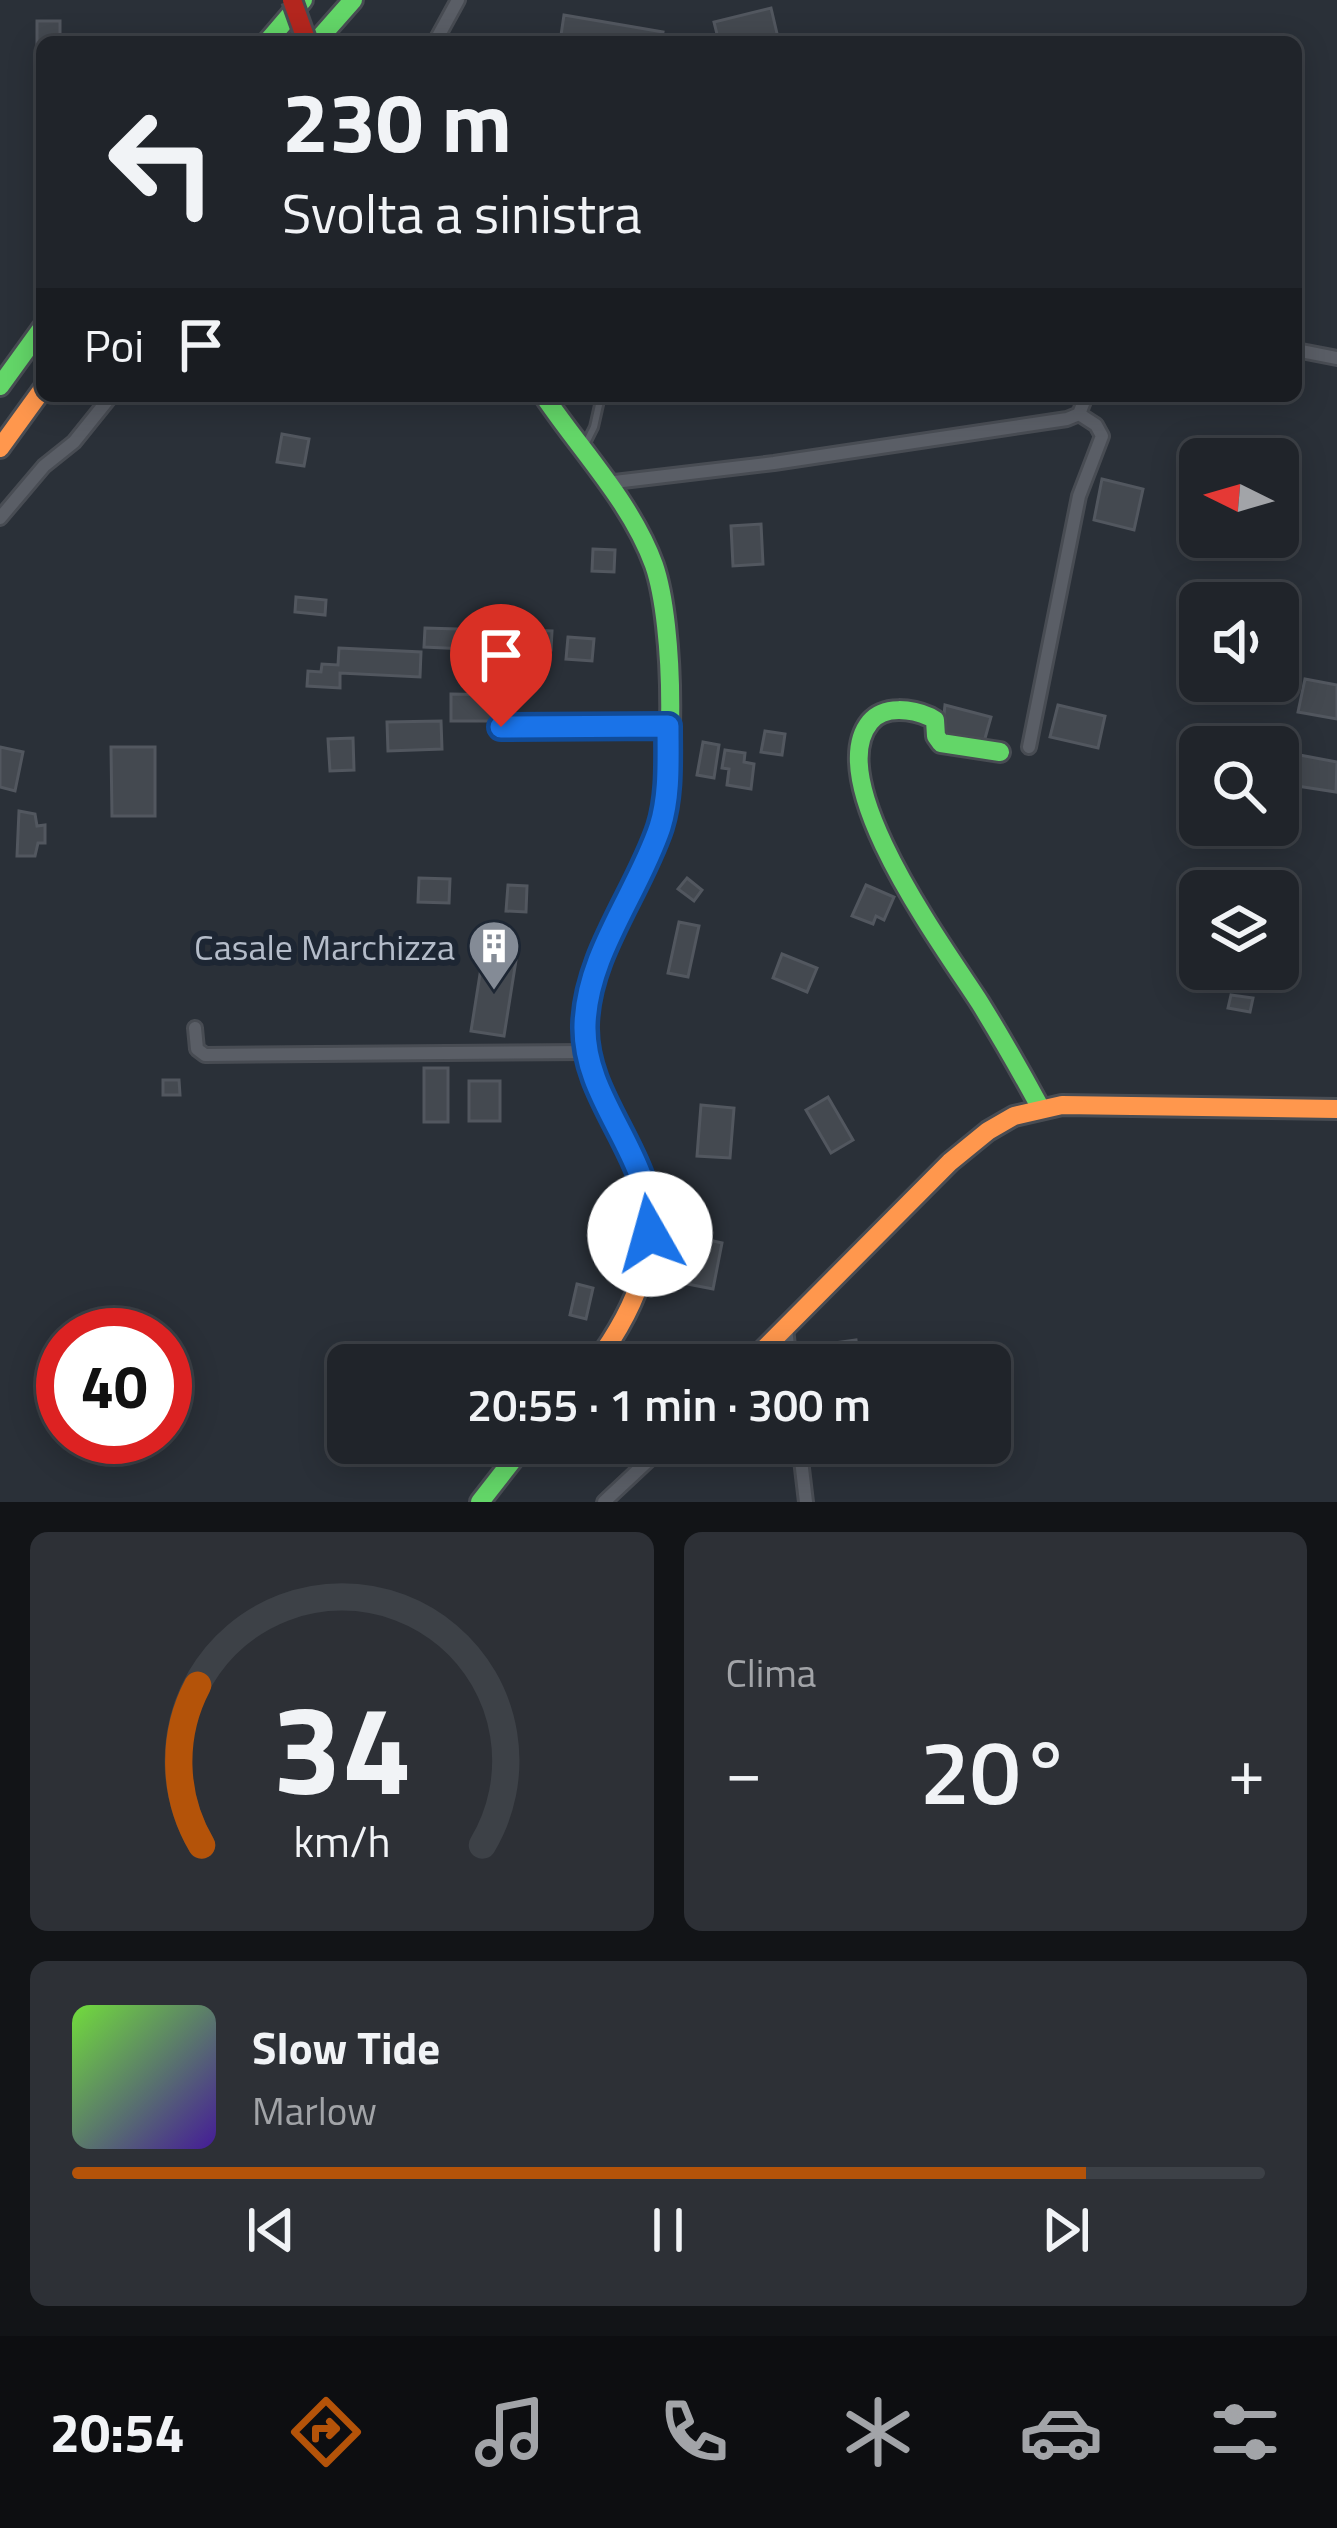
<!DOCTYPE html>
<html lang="it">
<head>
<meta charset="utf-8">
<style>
	:root { --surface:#20242a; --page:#2d3036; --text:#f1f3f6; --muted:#a2a4a8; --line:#3d4147; --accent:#b45309 }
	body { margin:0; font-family:"Titillium Web",sans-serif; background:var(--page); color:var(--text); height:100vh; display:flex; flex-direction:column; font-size:45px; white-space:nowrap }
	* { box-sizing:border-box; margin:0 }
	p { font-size:39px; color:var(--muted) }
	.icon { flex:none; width:66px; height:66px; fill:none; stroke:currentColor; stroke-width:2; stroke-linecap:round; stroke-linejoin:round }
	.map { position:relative; height:1502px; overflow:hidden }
	.details { display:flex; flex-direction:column; gap:30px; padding:30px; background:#121417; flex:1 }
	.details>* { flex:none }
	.top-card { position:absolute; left:36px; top:36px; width:1266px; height:366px; border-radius:18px; box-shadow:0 6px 30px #0003,0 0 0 3px var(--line); background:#20242a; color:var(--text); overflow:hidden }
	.needle { width:78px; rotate:275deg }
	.fabs { position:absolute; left:1179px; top:438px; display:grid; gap:24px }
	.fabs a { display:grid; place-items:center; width:120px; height:120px; border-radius:18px; background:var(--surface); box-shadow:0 6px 30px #0003,0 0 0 3px var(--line); font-size:60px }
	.speed { position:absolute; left:36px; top:1308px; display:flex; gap:24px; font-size:60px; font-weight:700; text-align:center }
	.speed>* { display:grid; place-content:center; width:156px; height:156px; border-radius:50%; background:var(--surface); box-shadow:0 6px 30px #0003,0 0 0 3px var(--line); line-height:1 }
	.speed .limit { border:18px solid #d22; background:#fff; color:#111 }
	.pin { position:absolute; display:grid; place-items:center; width:102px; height:102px; color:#fff; margin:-123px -51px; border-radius:50% 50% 50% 0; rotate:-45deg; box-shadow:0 0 12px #0007 }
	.pin .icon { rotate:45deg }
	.me { position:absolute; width:132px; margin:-66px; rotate:353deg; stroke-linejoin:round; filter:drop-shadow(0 0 9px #0008) }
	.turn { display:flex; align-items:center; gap:42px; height:252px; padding:0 48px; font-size:54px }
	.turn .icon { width:156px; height:156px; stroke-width:2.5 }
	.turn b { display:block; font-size:84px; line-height:102px }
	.then { display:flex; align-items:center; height:114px; padding:0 48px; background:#0003; gap:24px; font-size:45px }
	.big { font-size:90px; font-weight:600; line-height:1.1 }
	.details .card { flex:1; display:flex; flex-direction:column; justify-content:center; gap:18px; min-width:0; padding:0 42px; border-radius:18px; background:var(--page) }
	.details .dial { align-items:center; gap:0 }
	.dial svg { height:312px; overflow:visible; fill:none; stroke:var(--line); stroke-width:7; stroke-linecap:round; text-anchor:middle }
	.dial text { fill:var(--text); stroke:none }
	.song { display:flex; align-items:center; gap:36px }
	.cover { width:144px; height:144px; border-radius:18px; background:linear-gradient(135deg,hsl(100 70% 55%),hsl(260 70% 35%)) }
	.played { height:12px; border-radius:6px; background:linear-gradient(90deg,var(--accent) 85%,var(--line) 85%) }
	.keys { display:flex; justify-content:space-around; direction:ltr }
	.heat { display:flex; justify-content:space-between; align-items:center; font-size:66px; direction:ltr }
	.details .tiles { flex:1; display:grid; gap:30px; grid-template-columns:1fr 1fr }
	.card:last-child { grid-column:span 2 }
	.trip { position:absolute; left:327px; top:1344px; width:684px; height:120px; border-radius:18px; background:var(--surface); box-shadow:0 6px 30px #0003,0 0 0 3px var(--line); font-weight:600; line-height:120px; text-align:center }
	.dock { display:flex; height:192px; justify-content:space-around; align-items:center; background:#0d0e11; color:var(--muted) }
	.dock .icon { width:84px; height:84px }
	.dock .active { color:var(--accent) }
	.dock b { font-size:54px; color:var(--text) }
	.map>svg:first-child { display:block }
	.building { fill:#444950; stroke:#52575f; stroke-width:3 }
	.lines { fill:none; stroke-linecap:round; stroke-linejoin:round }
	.lane-casing { stroke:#484c53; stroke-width:12 }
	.street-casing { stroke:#484c53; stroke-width:18 }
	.fast-casing { stroke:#484c53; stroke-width:24 }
	.slow-casing { stroke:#484c53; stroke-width:24 }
	.lane { stroke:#5a5e66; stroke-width:6 }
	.street { stroke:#5a5e66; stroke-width:12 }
	.fast { stroke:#63d668; stroke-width:18 }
	.slow { stroke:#ff974d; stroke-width:18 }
	.jam-bridge-casing { stroke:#484c53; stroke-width:24; stroke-linecap:butt }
	.jam-bridge { stroke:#b3261e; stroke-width:18 }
	.route-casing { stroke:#114b97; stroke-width:30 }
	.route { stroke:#1a73e8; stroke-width:21 }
	.labels { text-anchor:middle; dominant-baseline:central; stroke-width:12; stroke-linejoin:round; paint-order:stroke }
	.poi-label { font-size:36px; fill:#b4bcc9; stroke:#1d2633; text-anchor:end }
</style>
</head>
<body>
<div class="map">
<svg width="1337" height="1502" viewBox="0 0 1337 1502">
	<rect width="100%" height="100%" fill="#2a3038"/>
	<g class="building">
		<polygon points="771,8 779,42 719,42 714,22"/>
		<polygon points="564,15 663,32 661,42 560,42"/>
		<polygon points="37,21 60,21 60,42 42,42 42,51 37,51"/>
		<polygon points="282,434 309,439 304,466 277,462"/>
		<polygon points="1102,479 1143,489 1134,530 1094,520"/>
		<polygon points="761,524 763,564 733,566 731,526"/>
		<polygon points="593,549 615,550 614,572 592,571"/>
		<polygon points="296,597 326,600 325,615 295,612"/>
		<polygon points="425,628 489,630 488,650 424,647"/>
		<polygon points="526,630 552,631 551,650 525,649"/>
		<polygon points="568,637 594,639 592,661 566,659"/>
		<polygon points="339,648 421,652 420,677 340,673 340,688 307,686 308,671 321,672 322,664 338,665"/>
		<polygon points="1305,679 1337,685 1337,719 1298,712"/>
		<polygon points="451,694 509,695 509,721 451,721"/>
		<polygon points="945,705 991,717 984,742 942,733"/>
		<polygon points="1058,705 1105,716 1098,748 1050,737"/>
		<polygon points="441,721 442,749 388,751 387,722"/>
		<polygon points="765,731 785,734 782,755 761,752"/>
		<polygon points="353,738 354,770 330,771 328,739"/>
		<polygon points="703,742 719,745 714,778 697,775"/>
		<polygon points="0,747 23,752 15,791 0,787"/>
		<polygon points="111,747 155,747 155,816 112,816"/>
		<polygon points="725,750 745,753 744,762 754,764 751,789 727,785 729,769 722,768"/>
		<polygon points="1289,753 1337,762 1336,792 1284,784"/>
		<polygon points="19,811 35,814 37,826 45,825 45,843 38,843 35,856 17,856"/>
		<polygon points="419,878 450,879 449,903 418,902"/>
		<polygon points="687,878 702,890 694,901 678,889"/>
		<polygon points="508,885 527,886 526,912 506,911"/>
		<polygon points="866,885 894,897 884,920 876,916 873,924 852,916"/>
		<polygon points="679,922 699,926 688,977 668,973"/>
		<polygon points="484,949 517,954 504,1036 471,1031"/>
		<polygon points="782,954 817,968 807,992 773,978"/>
		<polygon points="1231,995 1253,998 1250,1012 1228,1008"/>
		<rect x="424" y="1068" width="24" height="54"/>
		<polygon points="163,1080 179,1080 180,1095 163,1095"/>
		<rect x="469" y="1081" width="31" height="40"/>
		<polygon points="828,1097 853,1140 831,1153 806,1110"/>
		<polygon points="701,1105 734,1108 730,1158 697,1156"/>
		<polygon points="682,1234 722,1243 713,1289 672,1281"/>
		<polygon points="577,1284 593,1288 586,1319 570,1315"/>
		<polygon points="856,1340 859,1365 823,1365 820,1345"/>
		<polygon points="394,1349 405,1365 376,1365 374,1362"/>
	</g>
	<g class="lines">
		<g class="lane-casing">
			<polyline id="lane" points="583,449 594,427 601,396"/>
		</g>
		<g class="street-casing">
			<g id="street">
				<polyline points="435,42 458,0"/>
				<polyline points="1296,350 1337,358"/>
				<polyline points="606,483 774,463 1067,419 1079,414 1086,396"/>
				<polyline points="0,518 44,466 74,442 111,396"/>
				<polyline points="501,727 668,726"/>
				<polyline points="1029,747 1079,496 1102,436 1096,425 1079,414"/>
				<polyline points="195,1028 197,1049 205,1055 587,1052"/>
				<polyline points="786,1328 790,1365"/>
				<polyline points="799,1443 806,1502"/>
				<polyline points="604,1502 667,1443"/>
			</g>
		</g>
		<g class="fast-casing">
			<g id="fast">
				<polyline points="267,42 303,0"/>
				<polyline points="316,42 353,0"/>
				<polyline points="0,386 42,328"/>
				<path d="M 544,396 C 581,451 631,502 654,565 C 675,626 677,786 652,846 C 627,906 583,966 585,1034 C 587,1080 618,1121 637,1161"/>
				<path d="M 1000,752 L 941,743 L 936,736 L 935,720 L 930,717 C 912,709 884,705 870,722 C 821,782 946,950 980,1003 C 1001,1037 1021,1072 1040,1107"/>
				<polyline points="480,1502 526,1443"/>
			</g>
		</g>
		<g class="slow-casing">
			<g id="slow">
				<polyline points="0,448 42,390"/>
				<path d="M 594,1365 C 639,1305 669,1234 637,1161"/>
				<polyline points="748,1365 950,1162 988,1131 1014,1116 1062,1105 1337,1109"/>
			</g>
		</g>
		<use href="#lane" class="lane"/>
		<use href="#street" class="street"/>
		<use href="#fast" class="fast"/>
		<use href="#slow" class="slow"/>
		<g class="jam-bridge-casing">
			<polyline id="jam-bridge" points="292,0 307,42"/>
		</g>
		<use href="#jam-bridge" class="jam-bridge"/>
	</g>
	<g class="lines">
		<g class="route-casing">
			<path id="route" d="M 501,727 L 668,726 C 668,760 670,795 660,827 C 638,893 587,954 585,1025 C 583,1102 655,1156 650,1234"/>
		</g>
		<use href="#route" class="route"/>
	</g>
	<defs>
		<g id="building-pin" transform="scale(2.7)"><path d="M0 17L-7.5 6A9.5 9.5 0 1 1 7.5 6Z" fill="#848b96" stroke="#1d2633"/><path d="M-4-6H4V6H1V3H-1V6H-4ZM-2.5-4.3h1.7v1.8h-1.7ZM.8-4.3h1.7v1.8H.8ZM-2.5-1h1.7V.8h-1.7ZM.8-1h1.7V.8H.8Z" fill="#fff"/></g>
	</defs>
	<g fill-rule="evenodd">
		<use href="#building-pin" x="494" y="946"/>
	</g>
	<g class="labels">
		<g class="poi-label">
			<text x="455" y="946">Casale Marchizza</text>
		</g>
	</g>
</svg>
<div class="fabs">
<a><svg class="needle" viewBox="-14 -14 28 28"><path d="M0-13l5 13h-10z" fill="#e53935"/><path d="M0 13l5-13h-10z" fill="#a2a4a8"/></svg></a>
<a><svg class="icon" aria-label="sound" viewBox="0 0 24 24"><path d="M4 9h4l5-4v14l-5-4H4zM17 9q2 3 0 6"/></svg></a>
<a><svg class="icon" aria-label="search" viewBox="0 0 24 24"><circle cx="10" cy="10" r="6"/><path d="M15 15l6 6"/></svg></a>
<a><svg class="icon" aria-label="layers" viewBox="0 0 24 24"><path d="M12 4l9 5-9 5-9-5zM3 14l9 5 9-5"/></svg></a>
</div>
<div class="speed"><div class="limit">40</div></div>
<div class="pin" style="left:501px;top:727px;background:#d93025"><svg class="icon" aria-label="arrive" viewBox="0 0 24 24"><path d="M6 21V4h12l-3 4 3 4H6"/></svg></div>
<svg class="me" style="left:650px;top:1234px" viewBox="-20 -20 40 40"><circle r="19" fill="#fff"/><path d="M0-13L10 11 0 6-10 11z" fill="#1a73e8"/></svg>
<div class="trip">20:55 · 1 min · 300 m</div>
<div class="top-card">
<div class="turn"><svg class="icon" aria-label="left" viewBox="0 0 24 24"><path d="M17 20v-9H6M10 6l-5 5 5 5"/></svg><div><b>230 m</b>Svolta a sinistra</div></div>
<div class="then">Poi<svg class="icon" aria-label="arrive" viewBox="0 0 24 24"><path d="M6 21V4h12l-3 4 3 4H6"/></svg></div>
</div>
</div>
<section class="details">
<div class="tiles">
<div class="card dial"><svg viewBox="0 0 100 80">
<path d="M14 69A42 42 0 1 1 86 69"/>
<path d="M14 69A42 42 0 0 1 13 28" stroke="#b45309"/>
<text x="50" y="56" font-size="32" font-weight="700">34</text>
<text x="50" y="72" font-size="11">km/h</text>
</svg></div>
<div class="card"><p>Clima</p>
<div class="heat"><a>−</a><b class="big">20°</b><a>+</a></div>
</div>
<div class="card">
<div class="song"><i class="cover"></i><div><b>Slow Tide</b><p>Marlow</p></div></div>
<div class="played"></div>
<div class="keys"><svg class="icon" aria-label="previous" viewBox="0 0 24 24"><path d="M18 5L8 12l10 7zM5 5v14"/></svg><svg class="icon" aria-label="pause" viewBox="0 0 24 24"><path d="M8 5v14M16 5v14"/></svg><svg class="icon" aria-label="next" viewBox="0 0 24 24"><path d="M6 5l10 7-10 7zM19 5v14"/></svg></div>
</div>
</div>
</section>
<nav class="dock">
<b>20:54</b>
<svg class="icon active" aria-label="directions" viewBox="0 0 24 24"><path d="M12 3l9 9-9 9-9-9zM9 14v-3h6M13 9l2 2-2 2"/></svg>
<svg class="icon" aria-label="music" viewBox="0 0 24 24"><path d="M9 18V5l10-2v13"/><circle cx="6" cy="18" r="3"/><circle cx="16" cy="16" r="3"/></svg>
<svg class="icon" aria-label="phone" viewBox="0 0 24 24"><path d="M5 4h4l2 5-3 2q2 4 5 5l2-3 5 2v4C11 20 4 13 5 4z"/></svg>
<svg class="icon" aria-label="climate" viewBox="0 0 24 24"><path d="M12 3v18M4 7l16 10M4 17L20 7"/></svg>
<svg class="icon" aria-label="car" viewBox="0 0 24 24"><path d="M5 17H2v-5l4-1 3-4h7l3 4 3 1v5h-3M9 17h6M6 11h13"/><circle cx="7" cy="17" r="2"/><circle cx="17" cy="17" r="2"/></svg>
<svg class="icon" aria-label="filters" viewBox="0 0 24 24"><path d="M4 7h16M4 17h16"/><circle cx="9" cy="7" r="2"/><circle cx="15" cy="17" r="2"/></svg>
</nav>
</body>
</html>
